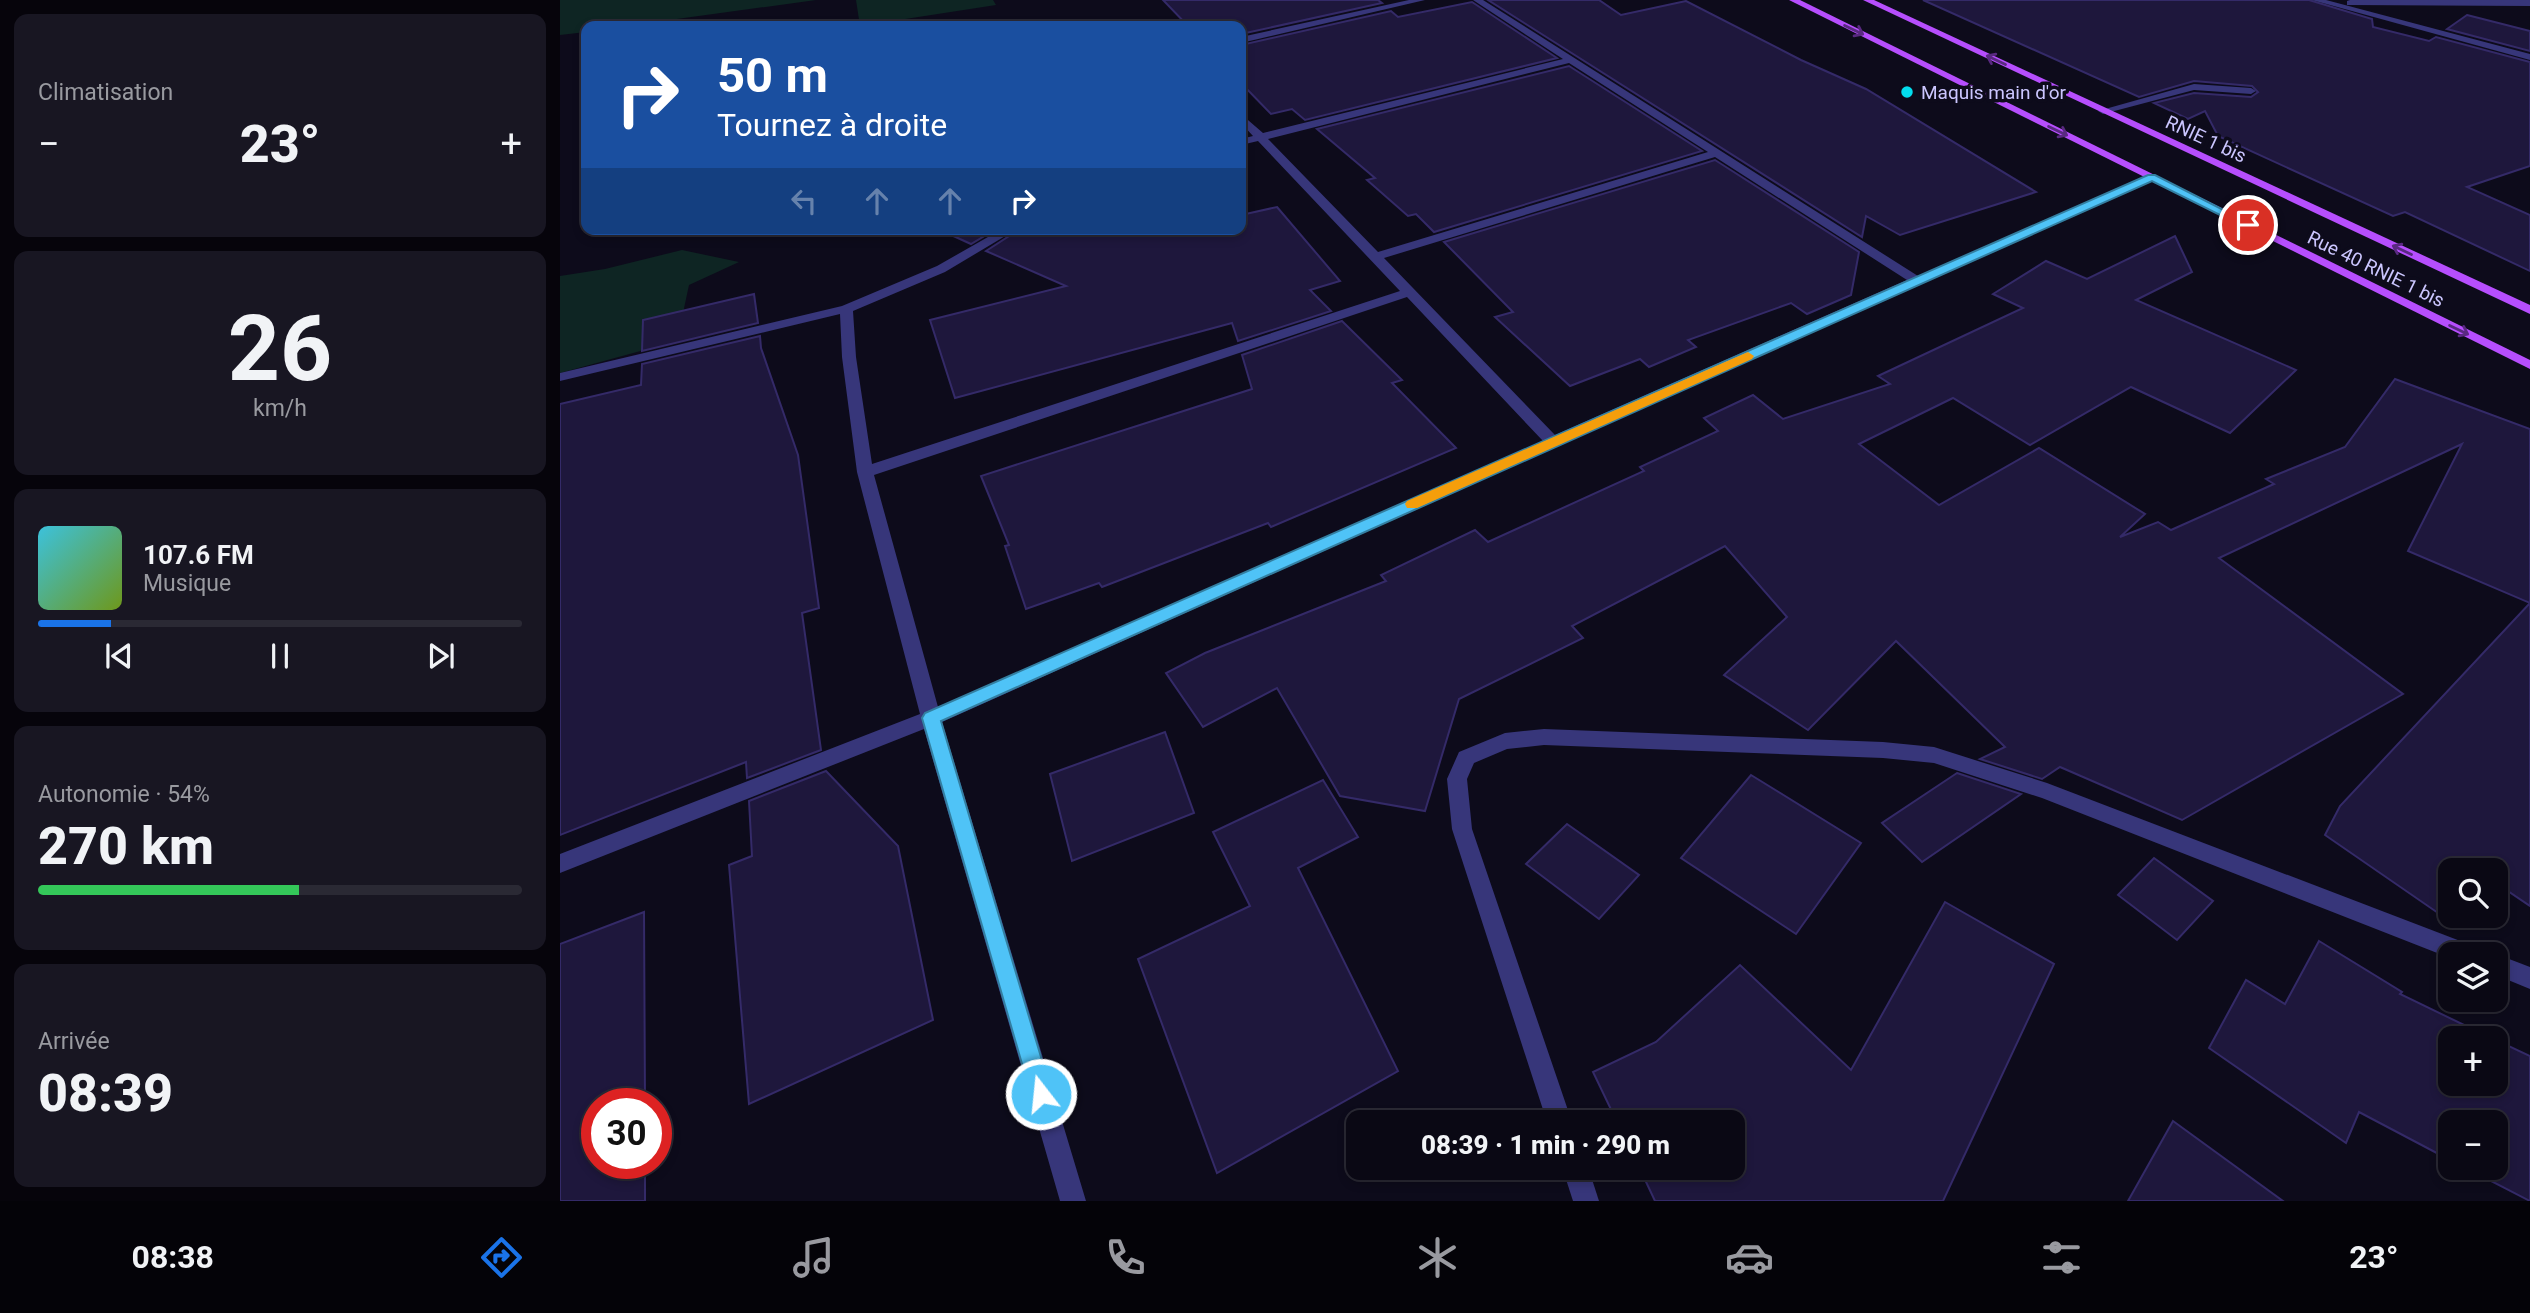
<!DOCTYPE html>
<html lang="fr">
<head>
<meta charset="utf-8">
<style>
	:root { --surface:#0a0814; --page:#181622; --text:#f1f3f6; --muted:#999aa0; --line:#2a2934; --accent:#1a73e8 }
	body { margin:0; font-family:Roboto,sans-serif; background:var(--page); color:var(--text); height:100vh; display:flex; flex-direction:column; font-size:26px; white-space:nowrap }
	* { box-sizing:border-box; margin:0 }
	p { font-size:23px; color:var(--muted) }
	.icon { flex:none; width:38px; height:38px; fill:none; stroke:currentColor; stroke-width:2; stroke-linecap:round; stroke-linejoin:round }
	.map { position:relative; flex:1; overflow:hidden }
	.drawer { display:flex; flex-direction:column; gap:14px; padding:14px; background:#06040b; width:560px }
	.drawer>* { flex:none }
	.banner { position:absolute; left:21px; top:21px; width:665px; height:214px; border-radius:14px; box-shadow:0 4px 10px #0003,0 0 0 2px var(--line); background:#1a4fa0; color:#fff; overflow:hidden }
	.buttons { position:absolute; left:1878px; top:858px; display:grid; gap:14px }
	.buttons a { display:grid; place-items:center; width:70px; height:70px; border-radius:14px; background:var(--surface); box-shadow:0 4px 10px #0003,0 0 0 2px var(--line); font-size:35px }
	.speed { position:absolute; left:21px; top:1088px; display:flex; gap:14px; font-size:35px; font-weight:700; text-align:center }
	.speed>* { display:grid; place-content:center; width:91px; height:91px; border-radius:50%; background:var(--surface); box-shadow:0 4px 10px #0003,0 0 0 2px var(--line); line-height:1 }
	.speed .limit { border:10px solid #d22; background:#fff; color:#111 }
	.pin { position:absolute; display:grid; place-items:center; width:60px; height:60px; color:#fff; margin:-30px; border:4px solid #fff; border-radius:50%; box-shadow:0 2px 7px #0007 }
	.me { position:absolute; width:77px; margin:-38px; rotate:344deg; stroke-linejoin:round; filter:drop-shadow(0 0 5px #0008) }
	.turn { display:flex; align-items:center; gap:24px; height:147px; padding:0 21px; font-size:32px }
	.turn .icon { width:91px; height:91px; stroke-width:2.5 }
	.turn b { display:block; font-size:49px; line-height:60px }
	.lanes { display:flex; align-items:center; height:66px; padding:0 21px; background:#0003; justify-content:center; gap:35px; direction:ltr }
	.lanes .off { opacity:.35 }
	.big { font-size:52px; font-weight:800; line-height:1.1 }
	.drawer .tile { flex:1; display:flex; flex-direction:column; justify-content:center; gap:10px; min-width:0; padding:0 24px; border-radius:14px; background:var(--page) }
	.drawer .dial { align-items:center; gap:0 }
	.dial b { font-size:91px; line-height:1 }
	.song { display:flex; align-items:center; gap:21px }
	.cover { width:84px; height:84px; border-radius:10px; background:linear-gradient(135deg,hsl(190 70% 55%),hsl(80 70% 35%)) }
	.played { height:7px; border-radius:4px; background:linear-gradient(90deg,var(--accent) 15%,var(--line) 15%) }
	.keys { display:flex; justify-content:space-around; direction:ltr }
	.heat { display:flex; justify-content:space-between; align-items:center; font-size:38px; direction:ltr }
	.charge { height:10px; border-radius:5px; background:linear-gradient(90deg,#34c759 54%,var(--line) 0) }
	.trip { position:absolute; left:786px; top:1110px; width:399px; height:70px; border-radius:14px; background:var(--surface); box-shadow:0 4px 10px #0003,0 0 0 2px var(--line); font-weight:800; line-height:70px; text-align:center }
	.tabs { display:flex; height:112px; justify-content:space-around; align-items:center; background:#040308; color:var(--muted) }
	.tabs .icon { width:49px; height:49px }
	.tabs .current { color:var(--accent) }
	.tabs b { font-size:32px; color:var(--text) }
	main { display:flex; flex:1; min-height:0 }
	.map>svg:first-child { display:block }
	.green { fill:#0e2523 }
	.building { fill:#1e173c; stroke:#342a68; stroke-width:2 }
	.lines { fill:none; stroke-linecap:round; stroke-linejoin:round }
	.minor { fill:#37367a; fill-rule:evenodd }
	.primary { fill:#b64efd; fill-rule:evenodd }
	.oneway { stroke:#592981 }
	.route { fill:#4fc3f7; stroke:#337fa1; stroke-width:2 }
	.slow { fill:#f59e0b }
	.poi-dot { fill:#03ddee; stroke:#0d0b1b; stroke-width:2.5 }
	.labels { text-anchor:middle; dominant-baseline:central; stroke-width:7; stroke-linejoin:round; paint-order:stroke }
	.far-poi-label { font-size:19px; fill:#cbc6fe; stroke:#0d0b1b; text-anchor:start }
	.far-street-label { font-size:19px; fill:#cbc6fe; stroke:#0d0b1b }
</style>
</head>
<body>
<main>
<section class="drawer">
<div class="tile"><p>Climatisation</p>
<div class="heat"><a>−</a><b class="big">23°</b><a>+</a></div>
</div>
<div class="tile dial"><b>26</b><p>km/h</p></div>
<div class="tile">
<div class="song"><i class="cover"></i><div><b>107.6 FM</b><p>Musique</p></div></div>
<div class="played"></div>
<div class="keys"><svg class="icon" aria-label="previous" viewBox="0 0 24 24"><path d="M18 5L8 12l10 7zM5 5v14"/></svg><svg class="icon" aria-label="pause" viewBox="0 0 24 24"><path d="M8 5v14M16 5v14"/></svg><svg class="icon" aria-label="next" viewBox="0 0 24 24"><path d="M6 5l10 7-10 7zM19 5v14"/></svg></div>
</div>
<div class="tile"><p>Autonomie · 54%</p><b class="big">270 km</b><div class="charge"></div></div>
<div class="tile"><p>Arrivée</p><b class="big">08:39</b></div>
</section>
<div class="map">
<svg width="1970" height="1201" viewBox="0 0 1970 1201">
	<rect width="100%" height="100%" fill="#0d0b1b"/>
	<g class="green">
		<polygon points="0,0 256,0 66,26 26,26 26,32 0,35"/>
		<polygon points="296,0 433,0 436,5 300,26"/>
		<polygon points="122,250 179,262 129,285 117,341 0,373 0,276 45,269"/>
	</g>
	<g class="building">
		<polygon points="603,0 818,0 822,3 681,34 681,26 628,26"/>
		<polygon points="928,0 1039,0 1061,15 1126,1 1241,60 1306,89 1476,192 1340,235 1306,216 1302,237"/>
		<polygon points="1363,0 1749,0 1812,19 1813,27 1869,41 1876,37 1970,62 1970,166 1907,187 1970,215 1970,271 1845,212 1833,216 1658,136 1645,111 1628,119 1594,103 1634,93 1691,97 1698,92 1692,86 1634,81 1579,97"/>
		<polygon points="912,2 997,58 745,120 732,109 711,114 681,83 681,45 831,11 838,17"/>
		<polygon points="1907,15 1970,31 1970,51 1887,29"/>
		<polygon points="1009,66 1142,151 874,232 856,214 848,216 807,180 815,178 757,129"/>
		<polygon points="1155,160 1299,252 1291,295 1247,314 1231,303 1128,340 1136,347 1089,367 1080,359 1010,386 935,317 953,312 884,242"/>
		<polygon points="717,207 780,281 750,290 771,311 678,341 672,323 395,398 370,320 506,286 426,251 460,229 681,229 681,215"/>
		<polygon points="378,229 436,229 411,244"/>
		<polygon points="1615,236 1632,272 1576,300 1736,370 1670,433 1571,387 1470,445 1393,398 1299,444 1379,505 1479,448 1585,514 1560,537 1598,522 1611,530 1714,484 1706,479 1785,447 1835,379 1970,429 1970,603 1848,551 1902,444 1659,558 1843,694 1622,820 1500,767 1482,779 1420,759 1445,747 1336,641 1248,730 1164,675 1227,617 1165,546 1012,626 1023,638 899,699 865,811 780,796 717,688 643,727 606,673 645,653 826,581 821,575 915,530 928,542 1084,471 1080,467 1158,431 1144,418 1193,395 1223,419 1330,384 1318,376 1463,308 1433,294 1486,261 1527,279"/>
		<polygon points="194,294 198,323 82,351 83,320"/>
		<polygon points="782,321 842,380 832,383 896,448 711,527 708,523 542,587 539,583 466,609 445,546 449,545 421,476 692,389 682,355"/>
		<polygon points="200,336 201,348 238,455 259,608 242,613 261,750 187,778 186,762 0,835 0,404 81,385 82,364"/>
		<polygon points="1970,603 1970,906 1936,883 1936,870 1890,870 1890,915 1901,915 1894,924 1765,835 1780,806"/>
		<polygon points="605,732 634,813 512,861 490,774"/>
		<polygon points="266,771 338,846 373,1020 189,1104 169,865 192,856 189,801"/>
		<polygon points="1397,773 1461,794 1362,862 1322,823"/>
		<polygon points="1191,775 1301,843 1236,934 1121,858"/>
		<polygon points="763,780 798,837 738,868 838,1071 657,1173 578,959 690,906 653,832"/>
		<polygon points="1007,824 1079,875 1039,919 966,864"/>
		<polygon points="1594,858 1653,901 1617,940 1558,895"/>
		<polygon points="1385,902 1494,964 1383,1201 1095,1201 1079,1167 1172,1167 1172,1122 1057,1122 1033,1072 1096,1042 1180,965 1291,1070"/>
		<polygon points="84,912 85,1104 37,1104 37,1164 85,1164 85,1201 0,1201 0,944"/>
		<polygon points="1759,941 1842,992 1840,994 1931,1038 1890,1038 1890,1083 1936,1083 1936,1040 1970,1056 1970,1201 1904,1167 1936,1167 1936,1122 1890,1122 1890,1160 1799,1112 1786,1143 1649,1048 1686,980 1725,1004"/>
		<polygon points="1613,1121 1723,1201 1568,1201"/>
	</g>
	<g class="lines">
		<g class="minor">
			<polygon points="849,0 865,0 681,43 681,37"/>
			<path d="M 913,0 L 923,0 L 1358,276 L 1588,175 L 1598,177 L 382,722 L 526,1201 L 500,1201 L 364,729 L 0,873 L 0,854 L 360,714 L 297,472 L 282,357 L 280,314 L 0,381 L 0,373 L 282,306 L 377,266 L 442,229 L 457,229 L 385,272 L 293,311 L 296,357 L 312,464 L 840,291 L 698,141 L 681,145 L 681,139 L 693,136 L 681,123 L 681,114 L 703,133 L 1003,59 ZM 1009,63 L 1148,152 L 818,252 L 708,139 ZM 1155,157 L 1347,280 L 995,435 L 824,258 ZM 847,297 L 983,441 L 378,707 L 314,475 Z"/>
			<polygon points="1752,0 1766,0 1970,54 1970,60"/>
			<polygon points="1790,0 1970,0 1970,6 1787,5 1787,1"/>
			<polygon points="1634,84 1691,88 1696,91 1691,94 1634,90 1543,114 1538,111"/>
			<polygon points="984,729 1323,742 1374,747 1487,783 1916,947 1919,954 1890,954 1890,958 1482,798 1374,763 1323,758 984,745 947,749 914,763 907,779 912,829 1012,1122 987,1122 892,829 887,779 899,752 945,733"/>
			<polygon points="1936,954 1970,967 1970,989 1936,975"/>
			<polygon points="1002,1167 1028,1167 1039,1201 1013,1201"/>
		</g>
		<g class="primary">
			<polygon points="1229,0 1240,0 1970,360 1970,369"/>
			<polygon points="1303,0 1314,0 1970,305 1970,314"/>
		</g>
	</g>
	<defs><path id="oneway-shaft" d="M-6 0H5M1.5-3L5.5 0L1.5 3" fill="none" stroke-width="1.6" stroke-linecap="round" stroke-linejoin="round" transform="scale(1.75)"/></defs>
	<g class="oneway">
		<use href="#oneway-shaft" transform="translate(1294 30) rotate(26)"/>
		<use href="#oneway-shaft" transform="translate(1436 60) rotate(-155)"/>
		<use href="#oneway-shaft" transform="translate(1498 131) rotate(26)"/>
		<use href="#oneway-shaft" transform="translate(1842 250) rotate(-155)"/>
		<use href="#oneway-shaft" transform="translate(1899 330) rotate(26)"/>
	</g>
	<polygon class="route" points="1588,175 1595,175 1693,225 1684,227 1592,181 381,721 492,1094 489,1102 481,1105 473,1102 362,718 365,713"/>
	<polygon class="slow" points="1188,352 1194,356 1192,359 857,508 847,508 845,504 847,501"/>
	<circle class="poi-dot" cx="1347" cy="92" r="7"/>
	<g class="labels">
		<g class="far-poi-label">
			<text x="1361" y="92">Maquis main d'or</text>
		</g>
		<g class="far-street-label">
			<text transform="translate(1646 139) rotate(25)">RNIE 1 bis</text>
			<text transform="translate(1816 269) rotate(26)">Rue 40 RNIE 1 bis</text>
		</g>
	</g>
</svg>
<div class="buttons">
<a><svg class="icon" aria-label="search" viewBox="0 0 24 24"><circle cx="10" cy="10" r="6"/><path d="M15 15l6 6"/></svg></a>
<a><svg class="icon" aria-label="layers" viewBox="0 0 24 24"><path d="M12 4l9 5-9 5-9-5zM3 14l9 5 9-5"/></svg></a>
<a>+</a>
<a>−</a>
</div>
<div class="speed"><div class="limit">30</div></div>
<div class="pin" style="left:1688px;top:225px;background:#d93025"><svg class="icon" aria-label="arrive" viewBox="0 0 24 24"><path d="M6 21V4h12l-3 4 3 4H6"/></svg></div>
<svg class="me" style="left:481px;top:1094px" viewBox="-20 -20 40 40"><circle r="17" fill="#4fc3f7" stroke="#fff" stroke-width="3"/><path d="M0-11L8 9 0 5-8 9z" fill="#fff"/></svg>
<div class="trip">08:39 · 1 min · 290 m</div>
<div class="banner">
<div class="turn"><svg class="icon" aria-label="right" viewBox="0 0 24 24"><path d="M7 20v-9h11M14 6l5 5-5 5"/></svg><div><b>50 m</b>Tournez à droite</div></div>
<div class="lanes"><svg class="icon off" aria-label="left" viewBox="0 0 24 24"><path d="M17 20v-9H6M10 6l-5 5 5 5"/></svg><svg class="icon off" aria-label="ahead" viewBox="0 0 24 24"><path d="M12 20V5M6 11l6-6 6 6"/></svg><svg class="icon off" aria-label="ahead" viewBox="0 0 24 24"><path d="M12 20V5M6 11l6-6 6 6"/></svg><svg class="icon" aria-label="right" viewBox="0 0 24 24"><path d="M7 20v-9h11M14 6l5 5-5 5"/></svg></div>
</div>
</div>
</main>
<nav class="tabs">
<b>08:38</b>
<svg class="icon current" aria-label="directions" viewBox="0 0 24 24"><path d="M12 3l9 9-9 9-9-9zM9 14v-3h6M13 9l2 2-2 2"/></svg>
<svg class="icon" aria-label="music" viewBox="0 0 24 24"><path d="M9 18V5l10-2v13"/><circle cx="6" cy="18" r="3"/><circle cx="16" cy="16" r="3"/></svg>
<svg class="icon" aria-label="phone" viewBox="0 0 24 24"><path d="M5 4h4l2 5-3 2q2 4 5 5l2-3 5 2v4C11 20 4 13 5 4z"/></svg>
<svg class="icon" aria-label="climate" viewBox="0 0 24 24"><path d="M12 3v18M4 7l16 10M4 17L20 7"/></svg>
<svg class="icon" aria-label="car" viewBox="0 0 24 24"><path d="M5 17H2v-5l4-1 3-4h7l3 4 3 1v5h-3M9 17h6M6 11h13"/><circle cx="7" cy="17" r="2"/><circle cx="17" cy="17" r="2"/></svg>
<svg class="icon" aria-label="filters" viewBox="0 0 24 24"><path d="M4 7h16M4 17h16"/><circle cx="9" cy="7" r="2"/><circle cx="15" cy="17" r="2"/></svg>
<b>23°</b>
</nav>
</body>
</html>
